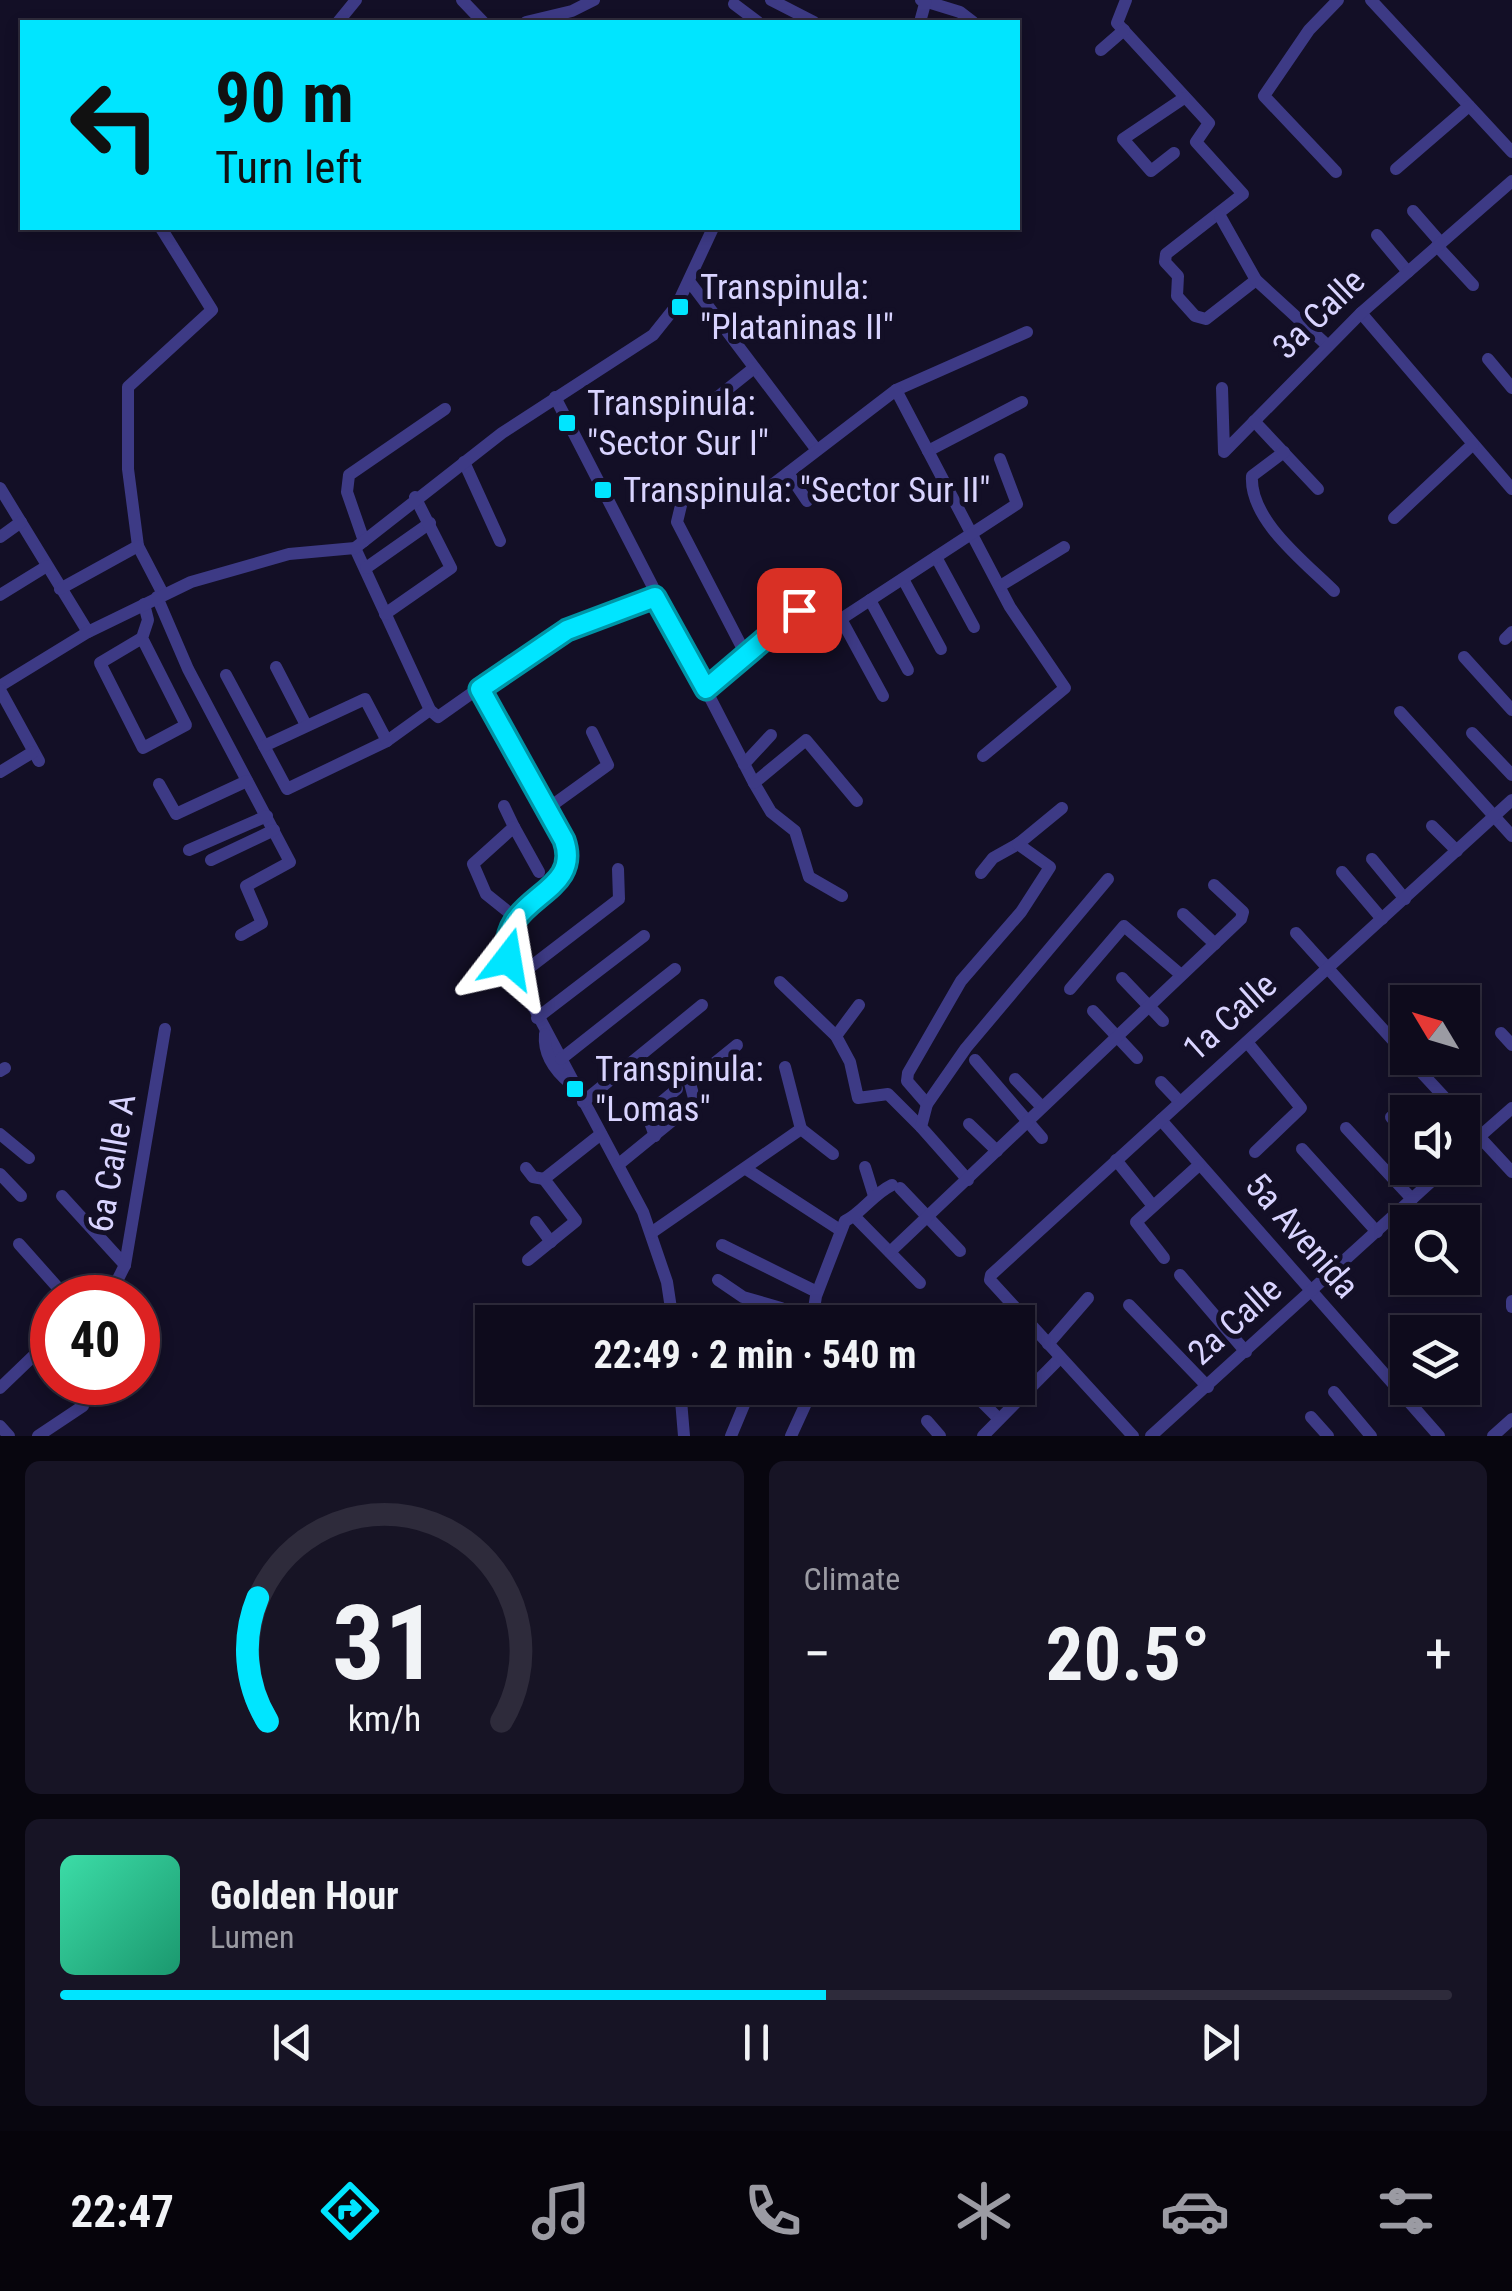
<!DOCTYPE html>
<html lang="en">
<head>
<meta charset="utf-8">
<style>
	:root { --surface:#0e0b1c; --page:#171425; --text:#f1f3f6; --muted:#9b9ba3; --line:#2e2b3b; --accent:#00e5ff }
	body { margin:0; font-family:"Roboto Condensed",sans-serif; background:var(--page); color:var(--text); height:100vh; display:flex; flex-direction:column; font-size:38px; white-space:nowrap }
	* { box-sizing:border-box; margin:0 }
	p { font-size:32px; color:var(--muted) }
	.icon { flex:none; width:55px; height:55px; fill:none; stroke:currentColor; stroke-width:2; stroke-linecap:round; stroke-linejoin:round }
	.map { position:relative; height:1436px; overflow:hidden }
	.drawer { display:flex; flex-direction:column; gap:25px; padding:25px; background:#08060f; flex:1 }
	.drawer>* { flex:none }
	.guide { position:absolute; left:20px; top:20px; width:1000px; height:210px; border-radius:0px; box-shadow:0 5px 15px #0003,0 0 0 2px var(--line); background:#00e5ff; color:#111; overflow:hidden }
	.needle { width:65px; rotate:308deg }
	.tools { position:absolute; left:1390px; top:985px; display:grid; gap:20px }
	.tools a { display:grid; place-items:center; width:90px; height:90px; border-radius:0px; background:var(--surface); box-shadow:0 5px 15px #0003,0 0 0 2px var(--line); font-size:50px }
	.speed { position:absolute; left:30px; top:1275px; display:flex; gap:20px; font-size:50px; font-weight:700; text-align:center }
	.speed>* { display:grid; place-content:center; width:130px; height:130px; border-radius:50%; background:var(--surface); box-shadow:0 5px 15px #0003,0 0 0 2px var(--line); line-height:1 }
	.speed .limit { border:15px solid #d22; background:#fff; color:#111 }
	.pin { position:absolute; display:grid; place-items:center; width:85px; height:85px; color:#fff; margin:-42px; border-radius:20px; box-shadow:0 5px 15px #0006 }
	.me { position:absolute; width:110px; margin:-55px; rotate:14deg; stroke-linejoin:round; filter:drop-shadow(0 0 8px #0008) }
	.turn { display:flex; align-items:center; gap:35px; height:210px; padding:0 30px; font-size:45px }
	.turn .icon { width:130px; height:130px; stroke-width:2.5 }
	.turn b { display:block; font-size:70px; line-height:85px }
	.big { font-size:75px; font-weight:700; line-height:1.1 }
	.drawer .card { flex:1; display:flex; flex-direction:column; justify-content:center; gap:15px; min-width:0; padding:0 35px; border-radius:15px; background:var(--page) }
	.drawer .dial { align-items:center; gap:0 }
	.dial svg { height:260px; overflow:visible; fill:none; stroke:var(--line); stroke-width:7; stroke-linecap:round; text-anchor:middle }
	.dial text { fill:var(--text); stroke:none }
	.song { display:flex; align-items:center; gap:30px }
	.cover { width:120px; height:120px; border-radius:15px; background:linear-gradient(135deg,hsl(160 70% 55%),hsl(160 70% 35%)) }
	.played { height:10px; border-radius:5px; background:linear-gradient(90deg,var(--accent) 55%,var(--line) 55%) }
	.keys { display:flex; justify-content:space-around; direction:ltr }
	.heat { display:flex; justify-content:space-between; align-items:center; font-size:55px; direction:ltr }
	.drawer .tiles { flex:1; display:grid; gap:25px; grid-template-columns:1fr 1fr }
	.card:last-child { grid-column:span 2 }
	.trip { position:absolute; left:475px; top:1305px; width:560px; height:100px; border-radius:0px; background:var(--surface); box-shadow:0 5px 15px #0003,0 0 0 2px var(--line); font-weight:700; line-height:100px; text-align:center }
	.menu { display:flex; height:160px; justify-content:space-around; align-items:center; background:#06040b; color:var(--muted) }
	.menu .icon { width:70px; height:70px }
	.menu .active { color:var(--accent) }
	.menu b { font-size:45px; color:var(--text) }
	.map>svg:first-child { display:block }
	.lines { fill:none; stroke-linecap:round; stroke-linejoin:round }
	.minor { stroke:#3d3a85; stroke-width:12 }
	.route-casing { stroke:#0095a6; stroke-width:25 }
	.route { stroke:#00e5ff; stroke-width:18 }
	.poi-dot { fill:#00e5ff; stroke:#130f26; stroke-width:4 }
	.labels { text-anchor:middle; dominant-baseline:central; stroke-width:10; stroke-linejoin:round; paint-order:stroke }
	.poi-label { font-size:35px; fill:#d9d4ff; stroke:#130f26; text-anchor:start }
	.street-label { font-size:35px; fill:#d9d4ff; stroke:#130f26 }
</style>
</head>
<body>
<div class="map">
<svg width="1512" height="1436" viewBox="0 0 1512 1436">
	<rect width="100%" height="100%" fill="#130f26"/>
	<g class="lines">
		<g class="minor">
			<polyline points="462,0 483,22"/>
			<polyline points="771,0 814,22"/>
			<polyline points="921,0 960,12 973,22"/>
			<polyline points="1126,0 1117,23 1209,123 1196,142 1243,194 1166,254 1165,262 1178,276 1177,296 1195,316 1206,319 1256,280"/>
			<polyline points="1371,0 1512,152"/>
			<polyline points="734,4 758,22"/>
			<polyline points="338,22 356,0"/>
			<polyline points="526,22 572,11 594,0"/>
			<polyline points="920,22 926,0"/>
			<polyline points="1101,50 1124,30"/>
			<polyline points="1174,153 1151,171 1123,139 1184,98"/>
			<polyline points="1396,169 1469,106"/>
			<polyline points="1336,172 1264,96 1309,30 1338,0"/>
			<polyline points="1413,211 1441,243"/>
			<polyline points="1220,216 1256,280 1328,346"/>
			<polyline points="161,228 212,310 128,387 128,469 138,546 163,594"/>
			<polyline points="1377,235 1408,272"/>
			<polyline points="1437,246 1473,285"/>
			<polyline points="689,281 816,449"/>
			<polyline points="1361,313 1512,489"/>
			<polyline points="1488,359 1512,388"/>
			<polyline points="1222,388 1224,452 1361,313 1512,181"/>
			<polyline points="896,390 1027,332"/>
			<polyline points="555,397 754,783 771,812 795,831 809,877 842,896"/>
			<polyline points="699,412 754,368"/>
			<polyline points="1254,421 1318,489"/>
			<polyline points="928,451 1022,402"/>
			<path d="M 1284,452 L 1252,476 C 1249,520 1306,563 1334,591"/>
			<polyline points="464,462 500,541"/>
			<polyline points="788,473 807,501"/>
			<polyline points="772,485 896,390 1010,607 1065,688 983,756"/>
			<polyline points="0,488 88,632"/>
			<polyline points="683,497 677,522 746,655"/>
			<polyline points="1394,518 1473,444"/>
			<polyline points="0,537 21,522"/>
			<polyline points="364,541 347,492 349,475 445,409"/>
			<polyline points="355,548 430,710 438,717 543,643 655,597"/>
			<polyline points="936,557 974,627"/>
			<polyline points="366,568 430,523"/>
			<polyline points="903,579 941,649"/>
			<polyline points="1000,586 1064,547"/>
			<polyline points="60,589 138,546"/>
			<polyline points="0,595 47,566"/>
			<polyline points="157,597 188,669 290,862 246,886 262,923 241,935"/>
			<polyline points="870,600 908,670"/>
			<polyline points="385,614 451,568 415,497"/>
			<polyline points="841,619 1017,504 1000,459"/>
			<polyline points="142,638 100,663 143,748 186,725 142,638 148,620 144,604"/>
			<polyline points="1505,639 1512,632"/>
			<polyline points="1464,657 1512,710"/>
			<polyline points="276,667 306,725"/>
			<polyline points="226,675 287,789 387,741 430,710"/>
			<polyline points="0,686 88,632 191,582 289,554 355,548 502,433 653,335 677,305 713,228"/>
			<path d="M 480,689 L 564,840 C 584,897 497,895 508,959 L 643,1212 L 667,1282 L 673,1322"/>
			<polyline points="705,689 779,625 819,598 841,619 883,696"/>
			<polyline points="0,690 39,761"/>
			<polyline points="1400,712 1512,836"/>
			<polyline points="1472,733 1512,775"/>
			<polyline points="264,746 365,699 387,741"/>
			<polyline points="744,764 771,735"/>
			<polyline points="0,772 33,752"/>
			<polyline points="754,783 806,740 857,801"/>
			<polyline points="159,784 176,814 247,781"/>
			<polyline points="504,806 514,827"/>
			<polyline points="547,809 608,765 592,732"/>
			<polyline points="1432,826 1457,851"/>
			<polyline points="189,850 267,816"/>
			<polyline points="1372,859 1405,899"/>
			<polyline points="211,860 274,830"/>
			<polyline points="1342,872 1382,919"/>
			<polyline points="981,873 993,858 1018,844"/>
			<polyline points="1183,914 1215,944"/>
			<polyline points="516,918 486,894 473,864 514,827 539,872"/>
			<polyline points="1296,933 1408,1057"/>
			<polyline points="516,978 619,899 618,869"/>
			<polyline points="1122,978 1163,1021"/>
			<polyline points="780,982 836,1036 850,1062 858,1098 888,1094 921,1127"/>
			<polyline points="1070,989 1124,926 1180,974"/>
			<polyline points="1093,1011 1137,1058"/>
			<polyline points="537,1018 644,936"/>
			<polyline points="1501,1033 1512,1045"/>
			<path d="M 545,1034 C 543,1055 555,1071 571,1084"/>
			<polyline points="836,1036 859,1005"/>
			<polyline points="1247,1042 1301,1108 1255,1152"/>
			<polyline points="1408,1058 1458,1112"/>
			<polyline points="561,1059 675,969"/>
			<polyline points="975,1060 1042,1138"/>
			<polyline points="0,1071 5,1068"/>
			<polyline points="1015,1079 1042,1107"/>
			<polyline points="1161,1082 1180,1102"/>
			<polyline points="583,1102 702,1005"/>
			<polyline points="927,1104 907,1081 908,1073 961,981 1021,912 1050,867 1018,844 1062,808"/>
			<polyline points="1391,1117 1408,1137"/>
			<polyline points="1462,1118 1512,1172"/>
			<polyline points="1161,1120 1439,1436"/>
			<polyline points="969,1124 997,1151"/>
			<polyline points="1346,1128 1412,1199"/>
			<polyline points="801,1129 833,1154"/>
			<polyline points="0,1134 29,1158"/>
			<polyline points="655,1136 647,1114 677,1089"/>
			<polyline points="1302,1149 1377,1232"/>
			<polyline points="1462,1152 1512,1108"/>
			<polyline points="1116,1160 1153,1206"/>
			<polyline points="619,1164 695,1102 690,1083 737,1045"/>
			<polyline points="865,1167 874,1196"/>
			<polyline points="526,1168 533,1177 544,1179"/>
			<polyline points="746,1169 840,1230"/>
			<polyline points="0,1174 21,1196"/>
			<polyline points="968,1180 921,1127 927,1104 966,1048 1108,879"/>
			<polyline points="900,1188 960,1251"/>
			<polyline points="62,1196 125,1265"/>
			<polyline points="856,1218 920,1283"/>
			<polyline points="536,1222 551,1242"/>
			<polyline points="651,1233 801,1129 785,1067"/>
			<polyline points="19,1244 67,1298"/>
			<polyline points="722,1245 817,1292"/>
			<polyline points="890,1252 1241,919 1243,912 1214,885"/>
			<polyline points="1164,1258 1136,1222 1199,1165"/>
			<polyline points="528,1260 576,1221 544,1179 601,1134"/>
			<polyline points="1180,1275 1246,1352"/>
			<polyline points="718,1280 743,1297 781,1308 782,1322"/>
			<polyline points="97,1298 118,1279 125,1265 165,1029"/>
			<polyline points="1512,1301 1512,1307"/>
			<polyline points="1129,1305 1208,1387"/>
			<path d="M 812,1322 L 816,1296 L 845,1221 C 862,1213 873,1194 892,1185"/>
			<polyline points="1048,1344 1088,1298"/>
			<polyline points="0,1388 52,1338"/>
			<polyline points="680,1388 684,1436"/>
			<polyline points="968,1388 999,1419"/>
			<polyline points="1334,1392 1371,1436"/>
			<polyline points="1311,1417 1328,1436"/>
			<polyline points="927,1421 940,1436"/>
			<polyline points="0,1426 9,1436"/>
			<polyline points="38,1436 83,1406"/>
			<polyline points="731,1436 751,1388"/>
			<polyline points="791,1436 813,1388"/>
			<polyline points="983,1436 1060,1358"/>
			<polyline points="1133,1436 990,1280 991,1275 1512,800"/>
			<polyline points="1151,1436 1446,1168"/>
			<polyline points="1493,1436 1512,1419"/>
		</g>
	</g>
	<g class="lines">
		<g class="route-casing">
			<path id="route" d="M 508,959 C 496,895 584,897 564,840 L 480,689 L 567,630 L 655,597 L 706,689 L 799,610"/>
		</g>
		<use href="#route" class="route"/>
	</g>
	<g class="poi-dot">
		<rect x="670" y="297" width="20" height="20" rx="5"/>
		<rect x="557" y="413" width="20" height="20" rx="5"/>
		<rect x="593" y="480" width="20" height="20" rx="5"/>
		<rect x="565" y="1079" width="20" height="20" rx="5"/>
	</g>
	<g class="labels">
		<g class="poi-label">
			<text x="700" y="287">Transpinula:<tspan x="700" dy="40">"Plataninas II"</tspan></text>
			<text x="587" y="403">Transpinula:<tspan x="587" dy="40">"Sector Sur I"</tspan></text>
			<text x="623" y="490">Transpinula: "Sector Sur II"</text>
			<text x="595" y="1069">Transpinula:<tspan x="595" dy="40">"Lomas"</tspan></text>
		</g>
		<g class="street-label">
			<text transform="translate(1319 314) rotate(-44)">3a Calle</text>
			<text transform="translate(1230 1017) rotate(-42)">1a Calle</text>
			<text transform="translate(112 1163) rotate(-80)">6a Calle A</text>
			<text transform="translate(1302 1236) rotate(49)">5a Avenida</text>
			<text transform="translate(1235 1321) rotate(-42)">2a Calle</text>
		</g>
	</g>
</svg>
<div class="tools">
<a><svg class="needle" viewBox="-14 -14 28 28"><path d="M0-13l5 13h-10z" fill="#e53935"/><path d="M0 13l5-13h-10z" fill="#9b9ba3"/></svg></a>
<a><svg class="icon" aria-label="sound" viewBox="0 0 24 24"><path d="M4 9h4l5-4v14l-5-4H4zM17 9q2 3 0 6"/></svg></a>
<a><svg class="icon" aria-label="search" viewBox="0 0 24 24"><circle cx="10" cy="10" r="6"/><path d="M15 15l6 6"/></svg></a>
<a><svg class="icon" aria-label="layers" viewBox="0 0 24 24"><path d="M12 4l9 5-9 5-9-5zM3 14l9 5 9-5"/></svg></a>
</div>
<div class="speed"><div class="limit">40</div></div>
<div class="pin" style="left:799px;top:610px;background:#d93025"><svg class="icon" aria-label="arrive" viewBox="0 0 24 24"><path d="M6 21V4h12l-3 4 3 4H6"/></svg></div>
<svg class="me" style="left:508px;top:959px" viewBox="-20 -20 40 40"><path d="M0-17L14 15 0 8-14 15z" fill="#00e5ff" stroke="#fff" stroke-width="4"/></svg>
<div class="trip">22:49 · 2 min · 540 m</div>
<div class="guide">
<div class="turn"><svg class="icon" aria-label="left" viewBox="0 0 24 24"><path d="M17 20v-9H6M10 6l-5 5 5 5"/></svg><div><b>90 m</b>Turn left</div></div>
</div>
</div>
<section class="drawer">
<div class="tiles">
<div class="card dial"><svg viewBox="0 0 100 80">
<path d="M14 69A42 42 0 1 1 86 69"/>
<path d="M14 69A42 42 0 0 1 11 31" stroke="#00e5ff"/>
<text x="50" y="56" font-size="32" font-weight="700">31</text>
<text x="50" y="72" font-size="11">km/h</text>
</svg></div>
<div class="card"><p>Climate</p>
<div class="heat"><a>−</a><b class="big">20.5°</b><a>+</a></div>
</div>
<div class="card">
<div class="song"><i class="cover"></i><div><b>Golden Hour</b><p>Lumen</p></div></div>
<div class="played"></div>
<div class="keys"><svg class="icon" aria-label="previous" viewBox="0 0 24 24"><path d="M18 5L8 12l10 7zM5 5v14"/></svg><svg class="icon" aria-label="pause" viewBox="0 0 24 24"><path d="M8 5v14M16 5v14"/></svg><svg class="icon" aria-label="next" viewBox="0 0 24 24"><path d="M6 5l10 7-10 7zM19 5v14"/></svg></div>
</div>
</div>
</section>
<nav class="menu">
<b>22:47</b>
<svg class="icon active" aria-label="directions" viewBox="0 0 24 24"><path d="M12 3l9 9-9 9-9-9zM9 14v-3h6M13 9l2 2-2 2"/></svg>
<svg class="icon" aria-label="music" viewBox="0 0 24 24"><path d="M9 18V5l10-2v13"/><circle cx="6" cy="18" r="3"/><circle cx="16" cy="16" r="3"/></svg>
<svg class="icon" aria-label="phone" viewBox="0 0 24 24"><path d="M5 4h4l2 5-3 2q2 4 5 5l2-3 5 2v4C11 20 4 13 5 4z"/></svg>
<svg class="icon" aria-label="climate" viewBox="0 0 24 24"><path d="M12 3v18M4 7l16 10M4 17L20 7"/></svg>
<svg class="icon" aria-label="car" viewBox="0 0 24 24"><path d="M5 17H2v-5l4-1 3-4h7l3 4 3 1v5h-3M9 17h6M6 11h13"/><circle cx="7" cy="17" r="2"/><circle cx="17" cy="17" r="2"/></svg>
<svg class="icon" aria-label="filters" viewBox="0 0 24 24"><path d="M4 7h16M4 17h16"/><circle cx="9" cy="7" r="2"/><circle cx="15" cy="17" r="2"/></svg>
</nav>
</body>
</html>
